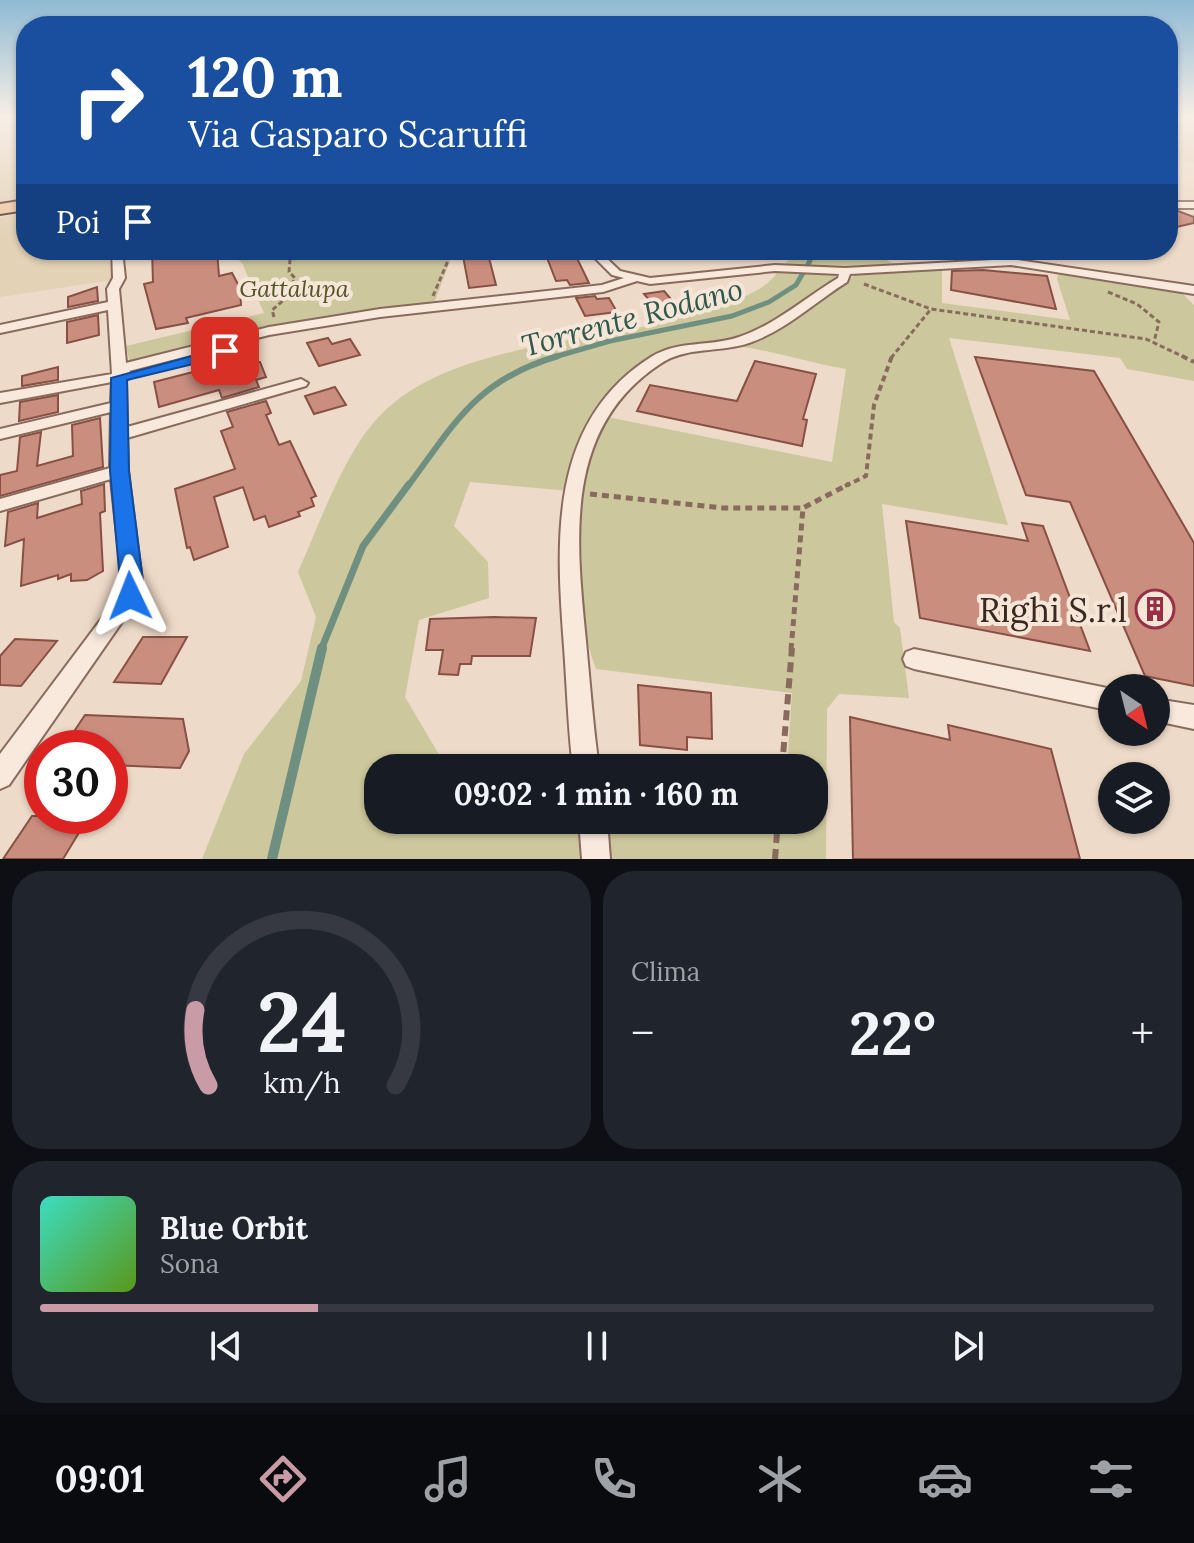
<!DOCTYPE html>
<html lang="it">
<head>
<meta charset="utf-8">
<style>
	:root { --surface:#171b24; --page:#20242c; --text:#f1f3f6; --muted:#9ea1a6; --line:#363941; --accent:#c89ba7 }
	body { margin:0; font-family:Lora,serif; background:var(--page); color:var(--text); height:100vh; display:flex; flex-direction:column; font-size:30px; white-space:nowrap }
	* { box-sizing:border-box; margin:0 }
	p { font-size:26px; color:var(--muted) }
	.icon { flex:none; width:44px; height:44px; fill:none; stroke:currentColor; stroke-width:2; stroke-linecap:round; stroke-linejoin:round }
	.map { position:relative; height:859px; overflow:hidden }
	.drawer { display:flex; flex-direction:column; gap:12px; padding:12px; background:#0d0f14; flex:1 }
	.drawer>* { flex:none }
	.banner { position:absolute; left:16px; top:16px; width:1162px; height:244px; border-radius:32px; box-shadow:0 2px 6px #0004; background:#1a4fa0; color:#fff; overflow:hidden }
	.needle { width:52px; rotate:145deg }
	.controls { position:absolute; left:1098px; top:674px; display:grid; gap:16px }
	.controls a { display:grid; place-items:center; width:72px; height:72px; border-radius:50%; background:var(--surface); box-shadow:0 2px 6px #0004; font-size:40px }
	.speed { position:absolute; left:24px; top:730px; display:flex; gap:16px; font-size:40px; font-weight:700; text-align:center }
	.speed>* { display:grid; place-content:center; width:104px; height:104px; border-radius:50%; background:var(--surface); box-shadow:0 2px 6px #0004; line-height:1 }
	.speed .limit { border:12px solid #d22; background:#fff; color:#111 }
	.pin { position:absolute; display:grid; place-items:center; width:68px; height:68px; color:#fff; margin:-34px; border-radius:16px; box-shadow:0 4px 12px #0006 }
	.me { position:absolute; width:88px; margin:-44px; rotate:358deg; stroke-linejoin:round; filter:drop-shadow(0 0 6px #0008) }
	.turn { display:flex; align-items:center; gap:28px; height:168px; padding:0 40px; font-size:36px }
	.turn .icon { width:104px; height:104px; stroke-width:2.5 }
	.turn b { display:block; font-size:56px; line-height:68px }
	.then { display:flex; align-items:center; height:76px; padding:0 40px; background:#0003; gap:16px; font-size:30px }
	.big { font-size:60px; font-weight:700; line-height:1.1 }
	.drawer .tile { flex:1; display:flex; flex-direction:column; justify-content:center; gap:12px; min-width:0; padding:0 28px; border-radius:32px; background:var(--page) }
	.drawer .dial { align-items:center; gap:0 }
	.dial svg { height:208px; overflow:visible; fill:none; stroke:var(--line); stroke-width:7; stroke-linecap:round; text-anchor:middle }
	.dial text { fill:var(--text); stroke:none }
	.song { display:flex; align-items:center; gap:24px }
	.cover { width:96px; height:96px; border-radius:12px; background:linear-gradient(135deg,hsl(170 70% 55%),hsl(90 70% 35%)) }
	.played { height:8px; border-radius:4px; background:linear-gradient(90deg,var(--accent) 25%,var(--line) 25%) }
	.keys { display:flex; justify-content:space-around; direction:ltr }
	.heat { display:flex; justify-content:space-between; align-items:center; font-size:44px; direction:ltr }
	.drawer .tiles { flex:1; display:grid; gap:12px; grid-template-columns:1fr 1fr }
	.tile:last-child { grid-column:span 2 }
	.trip { position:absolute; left:364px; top:754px; width:464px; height:80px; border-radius:32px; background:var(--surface); box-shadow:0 2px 6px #0004; font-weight:700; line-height:80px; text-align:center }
	.tab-bar { display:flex; height:128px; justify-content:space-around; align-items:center; background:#090b0e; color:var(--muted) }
	.tab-bar .icon { width:56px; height:56px }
	.tab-bar .selected { color:var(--accent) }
	.tab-bar b { font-size:36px; color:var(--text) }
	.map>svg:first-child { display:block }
	.farmland { fill:#e3d2b6 }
	.green { fill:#ccc79c }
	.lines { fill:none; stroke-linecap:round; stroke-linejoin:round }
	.stream-far4 { stroke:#6f9081; stroke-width:4 }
	.stream-far3 { stroke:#6f9081; stroke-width:5 }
	.stream-far2 { stroke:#6f9081; stroke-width:6 }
	.stream-far1 { stroke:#6f9081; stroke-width:7 }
	.stream { stroke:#6f9081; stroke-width:10 }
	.building { fill:#ca8e7f; stroke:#885044; stroke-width:2 }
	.street-casing { stroke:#896b5d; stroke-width:4 }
	.primary-casing { stroke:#583b31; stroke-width:4 }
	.path-far4 { stroke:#896b5d; stroke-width:2; stroke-dasharray:3 2; stroke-linecap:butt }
	.path-far3 { stroke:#896b5d; stroke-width:3; stroke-dasharray:5 3; stroke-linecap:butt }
	.path-far2 { stroke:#896b5d; stroke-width:4; stroke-dasharray:6 4; stroke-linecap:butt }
	.path-far1 { stroke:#896b5d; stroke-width:5; stroke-dasharray:7 5; stroke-linecap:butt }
	.path { stroke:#896b5d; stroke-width:6; stroke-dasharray:10 6; stroke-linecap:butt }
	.street { fill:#f8e9dc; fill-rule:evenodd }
	.primary { fill:#efc6a2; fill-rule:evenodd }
	.route { fill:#1a73e8; stroke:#114b97; stroke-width:2 }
	.labels { text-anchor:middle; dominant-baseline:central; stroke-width:8; stroke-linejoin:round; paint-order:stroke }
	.far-park-label { font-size:24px; font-style:italic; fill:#555628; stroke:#f5e6d8 }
	.water-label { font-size:30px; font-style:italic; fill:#30594e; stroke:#f5e6d8 }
	.near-poi-label { font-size:34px; fill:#3a2721; stroke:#f5e6d8; text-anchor:end }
</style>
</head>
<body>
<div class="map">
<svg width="1194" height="859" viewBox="0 0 1194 859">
	<rect width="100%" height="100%" fill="#eedac8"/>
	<g class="farmland">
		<polygon points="1168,117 1194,117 1194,163 1168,157"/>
		<polygon points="0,118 26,118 26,200 0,204"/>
		<polygon points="26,213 26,250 109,250 113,280 0,297 0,217"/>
	</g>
	<g class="green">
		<polygon points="228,250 454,250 435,301 275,327 130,363 126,346 264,313 242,263"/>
		<path d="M 789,250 L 859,250 L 865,258 L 883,258 L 893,264 L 889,269 L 836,274 L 836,278 L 826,284 L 838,287 L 858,273 L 942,267 L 942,303 L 1070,320 L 1057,279 L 1059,271 L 1181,292 L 1194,305 L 1194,381 L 1127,369 L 1120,358 L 949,338 L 1008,525 L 882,504 L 894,622 L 900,628 L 909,698 L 839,694 L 827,709 L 826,859 L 611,859 L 605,820 L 644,820 L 644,825 L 721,833 L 719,820 L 814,820 L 814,768 L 787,768 L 792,693 L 596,669 C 570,598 569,485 607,417 L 832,462 L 846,369 C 802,362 757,345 713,344 C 634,341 587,427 570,491 L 470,482 L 454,526 L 488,562 L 489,598 L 419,620 L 405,697 L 447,768 L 378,768 L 378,820 L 593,820 L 596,859 L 202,859 L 244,754 L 301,681 L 316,617 L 298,572 C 318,527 343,457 375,421 C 458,325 657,350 761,288 C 772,281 782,267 791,257 Z"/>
	</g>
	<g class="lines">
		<polyline class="stream-far4" points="806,250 809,258"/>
		<polyline class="stream-far3" points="551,358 610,341 732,316 769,302 796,285 810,261 808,256"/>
		<path class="stream-far2" d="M 408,486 C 455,423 476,380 558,356"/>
		<polyline class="stream-far1" points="321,650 363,546 409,484"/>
		<polyline class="stream" points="272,859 322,648"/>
	</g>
	<g class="building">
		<polygon points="1178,211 1194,217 1194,223 1168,229 1168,213"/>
		<polygon points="152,250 217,250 219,276 232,273 240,288 241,305 186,318 188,323 156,329 144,284 153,282"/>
		<polygon points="544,250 573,250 589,283 570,285 567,280 556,281"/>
		<polygon points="488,254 496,285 469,288 463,256"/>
		<polygon points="983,270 1047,276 1056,309 951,290 952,271"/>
		<polygon points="97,287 98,301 68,307 68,297"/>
		<polygon points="664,291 681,311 661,314 644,294"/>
		<polygon points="595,296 597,299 609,298 617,312 585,316 576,298"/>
		<polygon points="98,315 99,335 67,343 67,322"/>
		<polygon points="328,338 332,344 350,339 360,355 319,366 307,343"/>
		<polygon points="975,357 1094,371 1194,543 1194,686 1145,676 1070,502 1026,495"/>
		<polygon points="755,361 816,374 803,419 807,420 802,446 637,411 650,385 737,401"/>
		<polygon points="260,362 266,377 256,380 259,387 222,398 219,390 159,407 154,382 197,371 199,377"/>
		<polygon points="58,367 58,380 22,386 22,376"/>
		<polygon points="335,387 346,405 314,414 305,396"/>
		<polygon points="58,395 58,412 19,421 20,402"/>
		<polygon points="266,401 271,413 266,415 279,445 290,441 316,496 311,498 314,506 298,512 300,516 269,527 265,516 254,520 243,487 214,497 228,547 194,560 190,547 187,548 175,489 235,469 221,431 233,427 227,412"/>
		<polygon points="100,418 103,467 0,496 0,475 17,471 20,437 41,432 37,466 73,456 72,425"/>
		<polygon points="104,484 105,511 100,513 103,571 87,580 71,581 71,574 58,579 58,575 21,586 24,539 5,546 8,512 38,503 37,518 82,504 81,491"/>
		<polygon points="906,521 1028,541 1022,523 1043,526 1090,651 920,618"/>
		<polygon points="494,617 536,618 530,656 472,656 471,664 460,664 458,675 439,674 443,650 426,650 430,619"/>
		<polygon points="143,637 187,637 161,684 114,682"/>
		<polygon points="15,639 57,641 21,686 0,685 0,656"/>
		<polygon points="638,685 711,693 712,739 687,737 687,750 640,745"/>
		<polygon points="85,715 183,719 189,751 180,768 110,765 110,748 63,748"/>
		<polygon points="850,717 950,740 948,725 1051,749 1080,859 853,859"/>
		<polygon points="32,816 89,816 63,859 3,859"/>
	</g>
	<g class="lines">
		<g class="street-casing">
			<g id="street">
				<rect x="1168" y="202" width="26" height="6"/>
				<path d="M 112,250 L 122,250 L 125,278 L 119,289 L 126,363 L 269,327 L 380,309 L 602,285 L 624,278 L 612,275 L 587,250 L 598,250 L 620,271 L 650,278 L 775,265 L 845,268 L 1011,259 L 1194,286 L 1194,294 L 1011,265 L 850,274 L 847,282 C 815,302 785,331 749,343 C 720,353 686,346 660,364 C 563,428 576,540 586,641 C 590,683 593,726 599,768 L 573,768 C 568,728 567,687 564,647 C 556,541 548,422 651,357 C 678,340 710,347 739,337 C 775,325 805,298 838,278 L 839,274 L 775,271 L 650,284 L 637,281 L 603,292 L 380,317 L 269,335 L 129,371 L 135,375 L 126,380 L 127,427 L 301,379 L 308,383 L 306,386 L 127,438 L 128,471 L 142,581 L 140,596 L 9,785 L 0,789 L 0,754 L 120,594 L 122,581 L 111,479 L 0,511 L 0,499 L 110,468 L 111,412 L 0,439 L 0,429 L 111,403 L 112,382 L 0,403 L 0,393 L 112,374 L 108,310 L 0,333 L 0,325 L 108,302 L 107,289 L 113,278 Z"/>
				<polygon points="914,649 1112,689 1112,711 914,669 906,666 903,659 906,652"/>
				<polygon points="1156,699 1194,705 1194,729 1156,721"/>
				<polygon points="579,820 607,820 610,859 582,859"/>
			</g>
		</g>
		<g class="primary-casing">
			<polygon id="primary" points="26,200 26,210 0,214 0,204"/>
		</g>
		<g class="path-far4">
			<polyline points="269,250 285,258"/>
			<polyline points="449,258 452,250"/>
			<polyline points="517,258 521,250"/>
		</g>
		<g class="path-far3">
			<polyline points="864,284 931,309 1146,339 1186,358"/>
			<polyline points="1108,292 1137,304 1159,322 1154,342"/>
			<polyline points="433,296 450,256"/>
			<polyline points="274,317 272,310 285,299 295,278 289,272 290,260 281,256"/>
			<polyline points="891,358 931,309"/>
		</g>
		<g class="path-far2">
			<polyline points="1182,356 1194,362"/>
			<polyline points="845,486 866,476 874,405 892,356"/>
		</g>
		<g class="path-far1">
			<polyline points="590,494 723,508 803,508"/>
			<polyline points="791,650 803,508 849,484"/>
		</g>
		<g class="path">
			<polyline points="782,768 792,648"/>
			<polyline points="775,859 778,820"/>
		</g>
		<use href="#street" class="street"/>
		<use href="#primary" class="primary"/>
	</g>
	<linearGradient id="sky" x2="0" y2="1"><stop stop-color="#8fbad4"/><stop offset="0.49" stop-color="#f7eee6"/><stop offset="1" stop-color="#f7eee6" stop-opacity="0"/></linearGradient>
	<rect width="1194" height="237" fill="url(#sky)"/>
	<polygon class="route" points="225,347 233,351 230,355 127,380 129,471 143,581 138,603 130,606 122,603 118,596 120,581 110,471 111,378"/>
	<defs>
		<g id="building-ring" transform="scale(2)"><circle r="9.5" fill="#f5e6d8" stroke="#972f46" stroke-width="1.5"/><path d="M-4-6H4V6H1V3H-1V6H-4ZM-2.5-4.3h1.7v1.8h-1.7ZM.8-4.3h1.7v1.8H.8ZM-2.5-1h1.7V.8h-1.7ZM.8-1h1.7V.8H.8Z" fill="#972f46"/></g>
	</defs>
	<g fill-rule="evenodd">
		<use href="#building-ring" x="1155" y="609"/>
	</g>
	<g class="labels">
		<g class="far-park-label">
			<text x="294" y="288">Gattalupa</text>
		</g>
		<g class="water-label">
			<text transform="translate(632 317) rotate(-15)">Torrente Rodano</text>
		</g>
		<g class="near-poi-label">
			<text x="1127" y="609">Righi S.r.l</text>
		</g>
	</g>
</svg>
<div class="controls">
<a><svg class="needle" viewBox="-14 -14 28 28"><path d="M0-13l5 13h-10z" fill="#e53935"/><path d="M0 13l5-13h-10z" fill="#9ea1a6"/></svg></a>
<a><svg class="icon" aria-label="layers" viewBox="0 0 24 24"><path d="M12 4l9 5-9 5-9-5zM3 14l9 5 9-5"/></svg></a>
</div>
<div class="speed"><div class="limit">30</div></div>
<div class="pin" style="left:225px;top:351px;background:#d93025"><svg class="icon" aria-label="arrive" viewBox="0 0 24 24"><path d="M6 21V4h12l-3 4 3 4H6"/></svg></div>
<svg class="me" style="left:130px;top:596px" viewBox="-20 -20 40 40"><path d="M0-17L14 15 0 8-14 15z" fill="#1a73e8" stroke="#fff" stroke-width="4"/></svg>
<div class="trip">09:02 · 1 min · 160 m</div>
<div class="banner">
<div class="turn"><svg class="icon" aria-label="right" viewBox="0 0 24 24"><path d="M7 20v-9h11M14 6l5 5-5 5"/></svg><div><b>120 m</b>Via Gasparo Scaruffi</div></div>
<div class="then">Poi<svg class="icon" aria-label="arrive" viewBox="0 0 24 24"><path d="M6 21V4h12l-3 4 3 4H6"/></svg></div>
</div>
</div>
<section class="drawer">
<div class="tiles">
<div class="tile dial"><svg viewBox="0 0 100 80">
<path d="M14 69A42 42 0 1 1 86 69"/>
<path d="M14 69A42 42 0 0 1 9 40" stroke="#c89ba7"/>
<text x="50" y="56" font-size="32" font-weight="700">24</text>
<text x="50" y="72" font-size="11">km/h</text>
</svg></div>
<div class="tile"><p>Clima</p>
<div class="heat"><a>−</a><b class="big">22°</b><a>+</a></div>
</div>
<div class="tile">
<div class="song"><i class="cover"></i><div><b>Blue Orbit</b><p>Sona</p></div></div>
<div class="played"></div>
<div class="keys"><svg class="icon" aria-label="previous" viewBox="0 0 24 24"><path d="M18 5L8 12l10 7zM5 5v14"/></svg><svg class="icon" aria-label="pause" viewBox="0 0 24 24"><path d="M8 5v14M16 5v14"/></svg><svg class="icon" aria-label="next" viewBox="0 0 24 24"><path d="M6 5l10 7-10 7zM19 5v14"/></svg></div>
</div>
</div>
</section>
<nav class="tab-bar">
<b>09:01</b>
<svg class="icon selected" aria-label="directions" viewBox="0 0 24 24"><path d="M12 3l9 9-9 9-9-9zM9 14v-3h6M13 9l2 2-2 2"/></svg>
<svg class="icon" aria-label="music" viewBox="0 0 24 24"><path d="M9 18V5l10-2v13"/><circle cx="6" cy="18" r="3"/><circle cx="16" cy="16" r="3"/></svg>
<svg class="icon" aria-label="phone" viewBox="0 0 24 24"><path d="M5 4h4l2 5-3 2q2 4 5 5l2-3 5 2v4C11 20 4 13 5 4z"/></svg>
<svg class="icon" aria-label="climate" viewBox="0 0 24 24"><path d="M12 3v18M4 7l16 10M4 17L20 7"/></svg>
<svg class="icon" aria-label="car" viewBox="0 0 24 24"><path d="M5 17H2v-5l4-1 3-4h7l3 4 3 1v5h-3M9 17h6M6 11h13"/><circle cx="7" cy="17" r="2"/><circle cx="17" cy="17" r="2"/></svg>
<svg class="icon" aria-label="filters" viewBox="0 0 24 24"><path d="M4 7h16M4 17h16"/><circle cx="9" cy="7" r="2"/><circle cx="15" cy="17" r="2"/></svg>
</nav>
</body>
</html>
